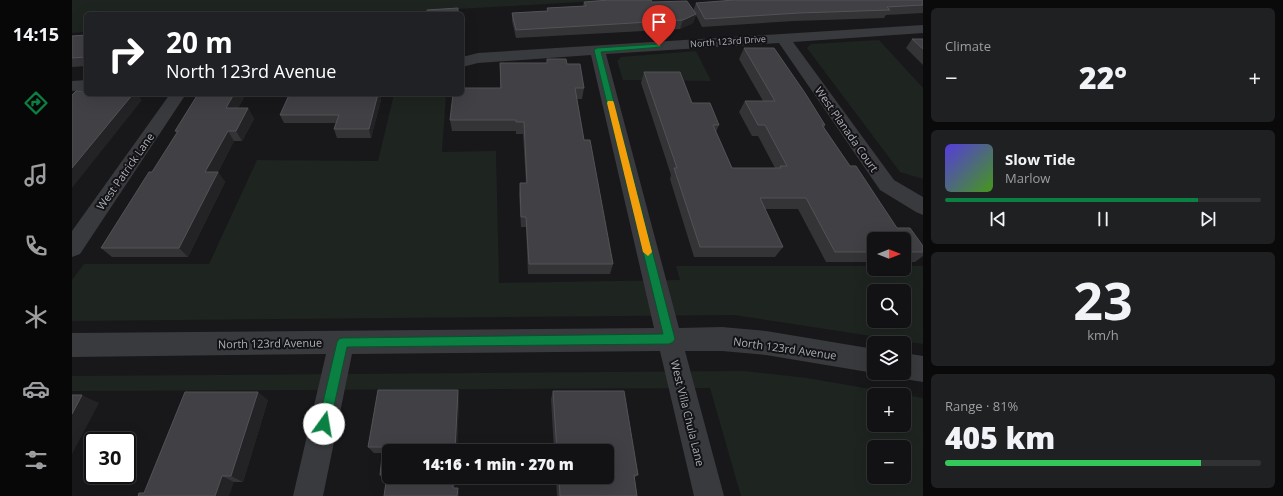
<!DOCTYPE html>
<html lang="en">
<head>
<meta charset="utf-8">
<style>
	:root { --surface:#121214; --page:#1f2022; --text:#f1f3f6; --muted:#9c9ea0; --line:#313234; --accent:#0b8043 }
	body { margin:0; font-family:"Open Sans",sans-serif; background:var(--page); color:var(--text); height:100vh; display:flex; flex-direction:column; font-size:15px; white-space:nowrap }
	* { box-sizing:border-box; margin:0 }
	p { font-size:13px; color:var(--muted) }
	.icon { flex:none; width:22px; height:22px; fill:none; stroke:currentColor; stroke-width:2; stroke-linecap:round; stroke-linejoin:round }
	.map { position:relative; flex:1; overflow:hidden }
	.side { display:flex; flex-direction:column; gap:8px; padding:8px; background:#0a0a0b; width:360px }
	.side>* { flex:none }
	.hud { position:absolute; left:12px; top:12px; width:380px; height:84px; border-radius:6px; box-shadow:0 4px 16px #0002,0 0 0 1px var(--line); background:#202124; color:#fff; overflow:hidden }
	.needle { width:26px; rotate:90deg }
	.tools { position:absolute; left:795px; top:232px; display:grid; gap:8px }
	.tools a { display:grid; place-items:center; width:44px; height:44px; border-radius:6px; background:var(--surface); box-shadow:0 4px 16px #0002,0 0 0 1px var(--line); font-size:20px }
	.speed { position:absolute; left:12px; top:432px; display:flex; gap:8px; font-size:20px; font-weight:700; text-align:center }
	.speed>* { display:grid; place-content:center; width:52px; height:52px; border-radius:50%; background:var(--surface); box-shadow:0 4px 16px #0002,0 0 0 1px var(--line); line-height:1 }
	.speed .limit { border:2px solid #111; border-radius:6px; background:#fff; color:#111 }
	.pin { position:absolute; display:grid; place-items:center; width:34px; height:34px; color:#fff; margin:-41px -17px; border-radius:50% 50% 50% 0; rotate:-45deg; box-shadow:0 0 4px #0007 }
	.pin .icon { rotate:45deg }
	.me { position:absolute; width:44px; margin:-22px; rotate:13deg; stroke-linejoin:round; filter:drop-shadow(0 0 3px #0008) }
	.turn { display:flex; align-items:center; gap:14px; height:84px; padding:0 16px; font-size:18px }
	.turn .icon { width:52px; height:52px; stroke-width:2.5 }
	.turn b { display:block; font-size:28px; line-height:34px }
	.big { font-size:30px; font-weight:800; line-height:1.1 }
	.side .card { flex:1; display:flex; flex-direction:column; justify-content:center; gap:6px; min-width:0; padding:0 14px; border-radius:6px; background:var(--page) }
	.side .dial { align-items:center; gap:0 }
	.dial b { font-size:52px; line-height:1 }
	.song { display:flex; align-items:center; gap:12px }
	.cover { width:48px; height:48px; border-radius:6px; background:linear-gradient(135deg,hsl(250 70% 55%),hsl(100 70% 35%)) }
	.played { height:4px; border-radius:2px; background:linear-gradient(90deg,var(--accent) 80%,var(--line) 80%) }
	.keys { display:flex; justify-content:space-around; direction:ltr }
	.heat { display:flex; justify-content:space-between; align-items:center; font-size:22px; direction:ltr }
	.charge { height:6px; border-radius:3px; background:linear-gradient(90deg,#34c759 81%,var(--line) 0) }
	.trip { position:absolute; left:310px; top:444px; width:232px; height:40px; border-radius:6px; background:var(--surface); box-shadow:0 4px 16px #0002,0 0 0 1px var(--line); font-weight:800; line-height:40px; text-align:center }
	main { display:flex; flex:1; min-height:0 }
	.tabs { display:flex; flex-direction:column; width:72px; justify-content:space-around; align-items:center; background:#070708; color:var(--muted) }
	.tabs .icon { width:28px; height:28px }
	.tabs .on { color:var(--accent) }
	.tabs b { font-size:18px; color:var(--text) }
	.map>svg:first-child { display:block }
	.green { fill:#1e241f; fill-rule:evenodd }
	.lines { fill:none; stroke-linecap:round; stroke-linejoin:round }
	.minor { fill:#393a3e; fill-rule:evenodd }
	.wall { fill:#343437 }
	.shaded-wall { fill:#232325 }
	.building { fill:#414145; stroke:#525357 }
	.route { fill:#0b8043; stroke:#07532c }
	.slow { fill:#f59e0b }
	.labels { text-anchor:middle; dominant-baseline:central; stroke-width:4; stroke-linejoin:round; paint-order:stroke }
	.far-street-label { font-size:9px; fill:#acafb8; stroke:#131315 }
	.street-label { font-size:11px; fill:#acafb8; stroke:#131315 }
</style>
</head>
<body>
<main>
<nav class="tabs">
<b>14:15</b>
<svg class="icon on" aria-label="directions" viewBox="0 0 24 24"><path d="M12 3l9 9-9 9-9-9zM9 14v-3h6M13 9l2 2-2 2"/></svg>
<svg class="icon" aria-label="music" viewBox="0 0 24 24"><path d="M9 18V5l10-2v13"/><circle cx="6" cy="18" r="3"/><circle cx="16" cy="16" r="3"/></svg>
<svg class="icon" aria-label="phone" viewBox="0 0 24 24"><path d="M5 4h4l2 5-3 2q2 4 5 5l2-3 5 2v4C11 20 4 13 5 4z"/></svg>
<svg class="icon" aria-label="climate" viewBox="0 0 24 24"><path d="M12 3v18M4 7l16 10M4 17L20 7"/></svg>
<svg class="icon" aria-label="car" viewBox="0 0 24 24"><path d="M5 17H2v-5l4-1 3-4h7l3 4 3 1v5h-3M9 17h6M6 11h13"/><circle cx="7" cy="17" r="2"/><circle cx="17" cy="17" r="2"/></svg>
<svg class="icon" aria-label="filters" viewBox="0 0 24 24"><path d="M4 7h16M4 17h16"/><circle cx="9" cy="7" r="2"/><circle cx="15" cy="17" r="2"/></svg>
</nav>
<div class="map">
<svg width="851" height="496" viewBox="0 0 851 496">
	<rect width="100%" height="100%" fill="#18181a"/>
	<g class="green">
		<polygon points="0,0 543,0 353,11 352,14 340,14 340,12 308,14 14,14 14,32 0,33"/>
		<polygon points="807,40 851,88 851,179 828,172 735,48 739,44"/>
		<polygon points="624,51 639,81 551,80 545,61 549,57"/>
		<path d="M 322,94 L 374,94 L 370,152 L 424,151 L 427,283 L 608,280 L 604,266 L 802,266 L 802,269 L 832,269 L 832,266 L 851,266 L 851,344 L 662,315 L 0,321 L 0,280 L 12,264 L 137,264 L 185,160 L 306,161 ZM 802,291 L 832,291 L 832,321 L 802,321 Z"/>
		<path d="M 672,371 L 735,378 L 851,398 L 851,496 L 669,496 L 638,388 L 0,391 L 0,376 ZM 802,395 L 832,395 L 832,425 L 802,425 ZM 802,447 L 832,447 L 832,477 L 802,477 Z"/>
	</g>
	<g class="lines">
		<g class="minor">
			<polygon points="851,25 851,33 721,42 822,180 851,197 851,215 844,212 808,190 707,43 534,54 607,328 650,327 694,331 802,349 802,373 694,355 650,351 613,351 652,496 622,496 588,351 280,354 251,496 221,496 254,354 0,357 0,333 582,328 519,55 406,63 390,67 390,57 406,53"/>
			<polygon points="14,80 14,90 0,91 0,81"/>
			<polygon points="98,94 114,94 8,254 0,257 0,231"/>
			<polygon points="832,353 851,356 851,382 832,379 823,375 822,373 832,373"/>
		</g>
	</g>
	<g class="wall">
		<polygon points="851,0 851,13 814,15 812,18 722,21 630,27 624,15 621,23 608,29 444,38 440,21 440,13 475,11 475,8 511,6 512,2 580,2 621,11 624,3"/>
		<polygon points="14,35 14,66 0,67 0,36"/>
		<polygon points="840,39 851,39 851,65 834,48"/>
		<polygon points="672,48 753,125 752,128 778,166 825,228 851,246 851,256 843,262 832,262 832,239 802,239 802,262 754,262 726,209 693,209 711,247 703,257 622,257 598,179 599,175 569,83 572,72 620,103 647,125 644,132 660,168 703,168 686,136 680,136 667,112 673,101 691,101 667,59"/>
		<polygon points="475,59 495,64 512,88 510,99 505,99 512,140 541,264 538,274 456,274 454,227 449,227 447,194 448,183 454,183 451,134 444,134 444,131 380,131 378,120 428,88 428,63 475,63"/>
		<polygon points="174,94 166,108 176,108 182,119 170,141 162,141 146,172 153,182 116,257 40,257 29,248 80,172 105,133 103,131"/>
		<polygon points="274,94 308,94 309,100 299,138 265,138 262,129 264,123 212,123 208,115"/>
		<polygon points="481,391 566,475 562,478 565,496 485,496 484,477 535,477 535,451 482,451 479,399"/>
		<polygon points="387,398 385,451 317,451 317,477 383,477 383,488 387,492 313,480 308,475 311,453 302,453 296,447"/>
		<polygon points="196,400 171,482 162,482 72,493"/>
	</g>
	<g class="shaded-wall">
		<polygon points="624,14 621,23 608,29 611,20"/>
		<polygon points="61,94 65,94 70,100 0,188 0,168"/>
		<polygon points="162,94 174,94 160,119 154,108"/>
		<polygon points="306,94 308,94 309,100 299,138 297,129"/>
		<polygon points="176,108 182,119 170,141 164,131"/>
		<polygon points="156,131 162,141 146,172 153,182 116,257 107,248 133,172"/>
		<polygon points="386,390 387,398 385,451 383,451"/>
		<polygon points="186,392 196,400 171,482 159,476"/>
		<polygon points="10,395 27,403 0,454 0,414"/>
		<polygon points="150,476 162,482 157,496 143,496"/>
		<polygon points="381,477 383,477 383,492 381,488"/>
		<polygon points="386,488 387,492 387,496 385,496"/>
	</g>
	<g class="building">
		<polygon points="537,0 579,0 580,2 615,1 624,14 611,20 444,30 440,13 476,11 475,8 514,6 512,2"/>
		<polygon points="662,0 851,0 851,5 815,7 818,10 727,13 633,19 624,3"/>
		<polygon points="386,8 386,14 355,14 355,10"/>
		<polygon points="14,35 14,57 0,58 0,36"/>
		<polygon points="840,39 851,39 851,49"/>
		<polygon points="672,48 702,48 733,93 753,125 750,125 778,166 784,166 825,228 838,228 851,246 851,252 832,252 832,239 802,239 802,252 763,252 734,198 688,198 711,247 628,247 602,168 605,168 572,72 608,72 620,103 638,103 647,125 641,125 660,168 709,168 708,166 715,166 693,125 686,125 673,101 703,101"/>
		<polygon points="475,59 494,59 495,64 508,64 512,88 503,88 512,140 518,140 541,264 457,264 454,217 449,217 448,183 455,183 452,122 444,122 444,120 378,120 381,94 390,94 390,88 429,88 428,63 475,63"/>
		<polygon points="4,91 14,91 14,94 61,94 0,168 0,95"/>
		<polygon points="126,94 162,94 154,108 176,108 164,131 156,131 133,172 146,172 107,248 29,248 77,172 80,172 106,131 103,131"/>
		<polygon points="274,94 306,94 297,129 262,129 267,115 208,115 217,95 274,95"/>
		<polygon points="306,390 386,390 383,451 317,451 317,477 381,477 381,488 386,488 385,496 312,496 315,475 308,475 311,447 296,447"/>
		<polygon points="481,391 552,391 566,475 562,475 565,496 488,496 487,477 535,477 535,451 485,451"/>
		<polygon points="113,392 186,392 159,476 150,476 143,496 66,496 67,493 72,493"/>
		<polygon points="0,395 10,395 0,414"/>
	</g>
	<polygon class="route" points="587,44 589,45 589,47 529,52 603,339 601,342 597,344 275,347 258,424 256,428 252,430 248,428 246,424 265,342 267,339 270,338 591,334 522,50 525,48"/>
	<polygon class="slow" points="536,101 541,101 542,103 580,252 576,256 571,252 535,103"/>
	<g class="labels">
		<g class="far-street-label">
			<text transform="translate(656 41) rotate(-4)">North 123rd Drive</text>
		</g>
		<g class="street-label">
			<text transform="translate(775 129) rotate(55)">West Planada Court</text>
			<text transform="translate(53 171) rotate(-55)">West Patrick Lane</text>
			<text transform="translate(198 343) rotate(-1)">North 123rd Avenue</text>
			<text transform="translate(713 348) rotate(8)">North 123rd Avenue</text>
			<text transform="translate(616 413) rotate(76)">West Villa Chula Lane</text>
		</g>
	</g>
</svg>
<div class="tools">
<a><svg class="needle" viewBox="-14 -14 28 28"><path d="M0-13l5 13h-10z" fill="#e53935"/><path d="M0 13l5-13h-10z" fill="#9c9ea0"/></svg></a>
<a><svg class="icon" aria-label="search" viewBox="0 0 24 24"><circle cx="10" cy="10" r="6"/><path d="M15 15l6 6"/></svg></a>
<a><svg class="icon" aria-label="layers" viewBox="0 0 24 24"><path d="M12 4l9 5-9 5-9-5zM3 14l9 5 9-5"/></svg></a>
<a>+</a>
<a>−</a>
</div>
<div class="speed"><div class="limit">30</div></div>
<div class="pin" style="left:587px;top:46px;background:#d93025"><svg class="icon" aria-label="arrive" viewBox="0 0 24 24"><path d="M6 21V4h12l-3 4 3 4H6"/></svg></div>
<svg class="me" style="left:252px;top:424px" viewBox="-20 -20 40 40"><circle r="19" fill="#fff"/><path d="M0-13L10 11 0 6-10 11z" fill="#0b8043"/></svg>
<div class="trip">14:16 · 1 min · 270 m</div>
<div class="hud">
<div class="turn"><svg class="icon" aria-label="right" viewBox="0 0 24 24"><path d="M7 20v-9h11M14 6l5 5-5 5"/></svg><div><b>20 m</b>North 123rd Avenue</div></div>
</div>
</div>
<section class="side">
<div class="card"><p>Climate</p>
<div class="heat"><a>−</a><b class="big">22°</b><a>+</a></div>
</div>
<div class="card">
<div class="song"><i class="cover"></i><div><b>Slow Tide</b><p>Marlow</p></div></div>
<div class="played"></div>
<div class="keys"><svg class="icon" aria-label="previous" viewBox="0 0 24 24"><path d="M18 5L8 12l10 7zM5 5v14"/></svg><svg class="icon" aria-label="pause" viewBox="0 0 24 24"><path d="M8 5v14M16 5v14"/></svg><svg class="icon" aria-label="next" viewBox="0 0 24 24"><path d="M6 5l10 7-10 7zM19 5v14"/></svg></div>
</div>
<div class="card dial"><b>23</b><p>km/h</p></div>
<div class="card"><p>Range · 81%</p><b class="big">405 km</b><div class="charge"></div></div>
</section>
</main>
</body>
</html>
